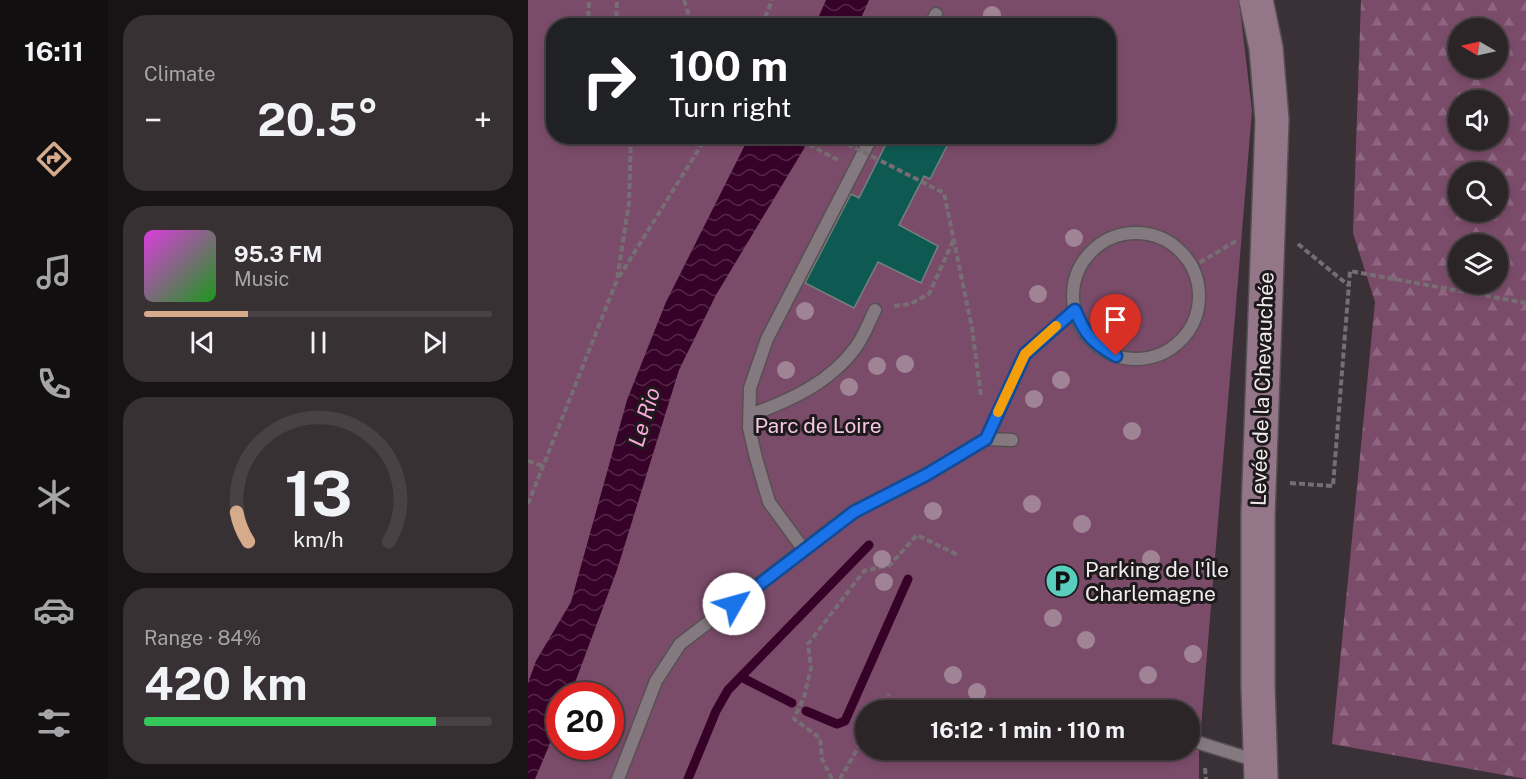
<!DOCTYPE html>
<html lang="en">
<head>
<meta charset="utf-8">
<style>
	:root { --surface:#2c2528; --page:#383134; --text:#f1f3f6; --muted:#a6a5a8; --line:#484245; --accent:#d6ab8b }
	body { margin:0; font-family:"Public Sans",sans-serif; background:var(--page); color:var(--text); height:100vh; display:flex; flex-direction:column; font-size:22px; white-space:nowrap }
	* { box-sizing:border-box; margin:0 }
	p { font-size:20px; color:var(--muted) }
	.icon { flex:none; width:33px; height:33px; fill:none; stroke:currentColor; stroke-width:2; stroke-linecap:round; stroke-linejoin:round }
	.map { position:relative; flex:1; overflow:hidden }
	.side { display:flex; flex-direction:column; gap:15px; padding:15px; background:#181416; width:420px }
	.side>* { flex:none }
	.guide { position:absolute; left:18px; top:18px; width:570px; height:126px; border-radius:24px; box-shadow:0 3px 9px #0003,0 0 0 2px var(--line); background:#202124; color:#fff; overflow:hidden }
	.needle { width:39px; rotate:279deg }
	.fabs { position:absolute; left:920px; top:18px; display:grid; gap:12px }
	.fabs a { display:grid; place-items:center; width:60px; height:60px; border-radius:50%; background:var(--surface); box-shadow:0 3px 9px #0003,0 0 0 2px var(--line); font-size:30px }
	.speed { position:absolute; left:18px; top:682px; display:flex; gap:12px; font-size:30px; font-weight:700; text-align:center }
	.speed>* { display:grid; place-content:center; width:78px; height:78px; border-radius:50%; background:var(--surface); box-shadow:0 3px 9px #0003,0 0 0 2px var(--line); line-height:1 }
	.speed .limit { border:9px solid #d22; background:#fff; color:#111 }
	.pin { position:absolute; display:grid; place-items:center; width:51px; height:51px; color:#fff; margin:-62px -26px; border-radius:50% 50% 50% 0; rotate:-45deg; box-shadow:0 0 6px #0007 }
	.pin .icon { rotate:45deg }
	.me { position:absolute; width:66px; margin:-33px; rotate:52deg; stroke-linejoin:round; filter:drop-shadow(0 0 4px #0008) }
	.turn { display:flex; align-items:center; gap:21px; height:126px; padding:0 24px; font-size:27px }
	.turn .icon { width:78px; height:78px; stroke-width:2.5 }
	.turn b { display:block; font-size:42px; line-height:51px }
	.big { font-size:45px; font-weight:700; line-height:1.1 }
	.side .tile { flex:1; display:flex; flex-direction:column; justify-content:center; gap:9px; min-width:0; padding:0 21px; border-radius:24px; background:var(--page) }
	.side .dial { align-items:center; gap:0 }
	.dial svg { height:156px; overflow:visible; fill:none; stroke:var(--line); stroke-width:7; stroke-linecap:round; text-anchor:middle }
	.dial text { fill:var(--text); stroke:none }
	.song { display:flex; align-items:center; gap:18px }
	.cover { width:72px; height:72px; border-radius:9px; background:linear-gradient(135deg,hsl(300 70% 55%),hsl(120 70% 35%)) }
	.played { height:6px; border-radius:3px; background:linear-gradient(90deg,var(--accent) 30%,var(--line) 30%) }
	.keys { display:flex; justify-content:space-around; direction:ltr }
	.heat { display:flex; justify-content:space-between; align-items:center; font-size:33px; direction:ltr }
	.charge { height:9px; border-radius:4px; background:linear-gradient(90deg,#34c759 84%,var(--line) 0) }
	.trip { position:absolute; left:327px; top:700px; width:345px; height:60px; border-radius:30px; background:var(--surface); box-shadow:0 3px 9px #0003,0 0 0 2px var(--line); font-weight:700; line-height:60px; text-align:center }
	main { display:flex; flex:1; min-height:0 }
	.tabs { display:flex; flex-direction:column; width:108px; justify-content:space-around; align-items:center; background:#120f10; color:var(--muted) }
	.tabs .icon { width:42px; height:42px }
	.tabs .on { color:var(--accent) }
	.tabs b { font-size:27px; color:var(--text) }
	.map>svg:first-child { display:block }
	.forest { fill:url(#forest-firs); fill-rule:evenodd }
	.park { fill:#7b4c6a; fill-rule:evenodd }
	.water { fill:url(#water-waves) }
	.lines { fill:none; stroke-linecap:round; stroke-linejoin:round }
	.stream { stroke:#370228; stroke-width:9 }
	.building { fill:#0e5a52; stroke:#75817f; stroke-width:1.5 }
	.lane-casing { stroke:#575053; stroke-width:15 }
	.secondary-casing { stroke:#575053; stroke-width:36 }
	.path { stroke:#766e73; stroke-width:4; stroke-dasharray:6 3; stroke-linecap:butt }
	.lane { stroke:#84797f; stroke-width:12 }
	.secondary { stroke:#937788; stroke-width:33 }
	.path-bridge { stroke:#766e73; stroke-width:4; stroke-dasharray:6 3; stroke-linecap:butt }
	.tree { fill:#a08495 }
	.route-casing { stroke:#114b97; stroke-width:15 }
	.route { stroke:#1a73e8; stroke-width:10 }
	.slow { stroke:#f59e0b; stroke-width:10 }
	.labels { text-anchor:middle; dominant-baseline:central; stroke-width:6; stroke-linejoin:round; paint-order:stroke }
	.street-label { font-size:21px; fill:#f1ebee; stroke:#1e1a1c }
	.park-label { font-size:21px; fill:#f4c8e2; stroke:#1e1a1c }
	.poi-label { font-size:21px; fill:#f1ebee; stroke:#1e1a1c; text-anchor:start }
	.water-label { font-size:22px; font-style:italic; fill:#fca8dc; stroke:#1e1a1c }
</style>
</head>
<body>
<main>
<nav class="tabs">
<b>16:11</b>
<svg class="icon on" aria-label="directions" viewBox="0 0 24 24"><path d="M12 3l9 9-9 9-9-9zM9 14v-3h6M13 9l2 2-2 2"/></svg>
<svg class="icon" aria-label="music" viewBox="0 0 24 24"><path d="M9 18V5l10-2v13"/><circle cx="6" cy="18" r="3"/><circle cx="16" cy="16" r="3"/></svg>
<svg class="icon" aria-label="phone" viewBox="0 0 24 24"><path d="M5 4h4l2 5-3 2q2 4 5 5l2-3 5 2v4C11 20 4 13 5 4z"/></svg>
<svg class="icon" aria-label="climate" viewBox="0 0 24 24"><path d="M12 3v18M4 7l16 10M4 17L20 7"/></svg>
<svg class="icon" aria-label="car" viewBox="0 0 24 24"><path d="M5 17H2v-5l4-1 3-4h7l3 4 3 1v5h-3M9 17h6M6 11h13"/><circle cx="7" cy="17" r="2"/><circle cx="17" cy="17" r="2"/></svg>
<svg class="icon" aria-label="filters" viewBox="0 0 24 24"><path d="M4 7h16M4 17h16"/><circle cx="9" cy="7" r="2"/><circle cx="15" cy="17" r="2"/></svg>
</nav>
<section class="side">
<div class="tile"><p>Climate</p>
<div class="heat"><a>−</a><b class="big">20.5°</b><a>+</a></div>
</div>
<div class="tile">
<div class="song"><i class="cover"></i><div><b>95.3 FM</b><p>Music</p></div></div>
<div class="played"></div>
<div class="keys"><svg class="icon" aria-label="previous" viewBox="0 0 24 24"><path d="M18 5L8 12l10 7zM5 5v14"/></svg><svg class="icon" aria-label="pause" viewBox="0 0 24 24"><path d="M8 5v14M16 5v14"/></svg><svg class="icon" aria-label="next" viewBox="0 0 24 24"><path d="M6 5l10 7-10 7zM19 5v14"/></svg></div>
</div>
<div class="tile dial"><svg viewBox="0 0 100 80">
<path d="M14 69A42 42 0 1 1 86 69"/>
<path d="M14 69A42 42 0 0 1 8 54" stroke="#d6ab8b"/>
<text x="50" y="56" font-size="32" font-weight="700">13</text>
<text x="50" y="72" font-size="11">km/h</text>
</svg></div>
<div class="tile"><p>Range · 84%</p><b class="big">420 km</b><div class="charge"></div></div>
</section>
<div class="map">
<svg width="998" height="779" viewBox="0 0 998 779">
	<defs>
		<pattern id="forest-firs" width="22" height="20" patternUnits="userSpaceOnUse" patternTransform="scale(1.5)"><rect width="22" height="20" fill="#7b4c6a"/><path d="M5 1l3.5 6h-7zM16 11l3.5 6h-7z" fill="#8e6680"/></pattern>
		<pattern id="water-waves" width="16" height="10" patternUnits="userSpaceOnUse" patternTransform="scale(1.5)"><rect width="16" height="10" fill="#370228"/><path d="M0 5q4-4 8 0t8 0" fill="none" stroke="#542748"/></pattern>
	</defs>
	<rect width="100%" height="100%" fill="#3a3136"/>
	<path class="forest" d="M 833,0 L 998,0 L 998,779 L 804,744 L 847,302 L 825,233 ZM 930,28 L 969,28 L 969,68 L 930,68 ZM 930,100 L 969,100 L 969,140 L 930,140 ZM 930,172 L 969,172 L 969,212 L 930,212 ZM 930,244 L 969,244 L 969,284 L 930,284 Z"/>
	<path class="park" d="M 0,0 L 711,0 L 724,111 L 671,751 L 671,779 L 0,779 ZM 26,26 L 580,26 L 580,136 L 26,136 ZM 32,696 L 82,696 L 82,747 L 32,747 ZM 338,711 L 662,711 L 662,750 L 338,750 Z"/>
	<g class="water">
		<polygon points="298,0 341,0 330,25 287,25"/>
		<polygon points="221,137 255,137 277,147 188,295 151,370 89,570 42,696 32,696 31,722 7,779 0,779 0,683 8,661 43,602 99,400 138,302"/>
	</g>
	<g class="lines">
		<g class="stream">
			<polyline points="213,677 264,703"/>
			<polyline points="278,711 309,724 317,721 380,579"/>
			<polyline points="160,779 188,711 200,690 341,545"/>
		</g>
	</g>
	<polygon class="building" points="362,136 424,136 402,179 396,176 371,225 410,246 393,283 350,262 326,308 277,283 323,194 331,198"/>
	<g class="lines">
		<g class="lane-casing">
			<g id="lane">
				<polyline points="402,26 408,14"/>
				<circle cx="608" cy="296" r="63"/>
				<path d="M 222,415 C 261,401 302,383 328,347 C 336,336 341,322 347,310"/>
				<polyline points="458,439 497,354 547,310"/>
				<polyline points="276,550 241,502 228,458 221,428 222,388 239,339 344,136"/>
				<polyline points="662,740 729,761"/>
				<polyline points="90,779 128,681 152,644 325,512 398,475 458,439 484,440"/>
			</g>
		</g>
		<g class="secondary-casing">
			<polyline id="secondary" points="728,0 738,48 744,120 730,515 730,686 733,779"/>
		</g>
		<g class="path">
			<polyline points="156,0 164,26"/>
			<polyline points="60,26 61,0"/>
			<polyline points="88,26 89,0"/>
			<polyline points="234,26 244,0"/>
			<polyline points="265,136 310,160"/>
			<polyline points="353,161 416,193 444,328 453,396"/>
			<polyline points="770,244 820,285"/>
			<polyline points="664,267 708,241"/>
			<polyline points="91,277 179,136"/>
			<polyline points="366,306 382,304 401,294 426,239"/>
			<polyline points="0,461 15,466"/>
			<polyline points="762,483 805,486 822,271 998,303"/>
			<polyline points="0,504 89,280 101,202 103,136"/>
			<polyline points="351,711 361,694"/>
			<polyline points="677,768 678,779"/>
			<polyline points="304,779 294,759 292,738 266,719 276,697 283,668 280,644 336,571 362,565 389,535 430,555"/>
			<polyline points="312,779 338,734"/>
		</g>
		<use href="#lane" class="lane"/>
		<use href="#secondary" class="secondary"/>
		<polyline class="path-bridge" points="303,136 351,160"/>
	</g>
	<g class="tree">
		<circle cx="464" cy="15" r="9"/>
		<circle cx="546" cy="238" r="9"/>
		<circle cx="510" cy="294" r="9"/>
		<circle cx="277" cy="311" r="9"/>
		<circle cx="377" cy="364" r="9"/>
		<circle cx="349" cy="366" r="9"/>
		<circle cx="258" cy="370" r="9"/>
		<circle cx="533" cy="380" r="9"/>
		<circle cx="321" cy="387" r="9"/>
		<circle cx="506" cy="399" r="9"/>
		<circle cx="604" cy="431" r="9"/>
		<circle cx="504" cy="504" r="9"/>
		<circle cx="405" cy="511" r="9"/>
		<circle cx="554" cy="524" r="9"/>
		<circle cx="354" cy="559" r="9"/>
		<circle cx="623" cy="559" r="9"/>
		<circle cx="356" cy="582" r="9"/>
		<circle cx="525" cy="618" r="9"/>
		<circle cx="558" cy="640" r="9"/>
		<circle cx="665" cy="654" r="9"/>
		<circle cx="425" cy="675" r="9"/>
		<circle cx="620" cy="675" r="9"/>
		<circle cx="449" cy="692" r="9"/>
	</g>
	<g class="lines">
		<g class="route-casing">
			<path id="route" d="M 206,604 L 326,512 L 398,475 L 458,439 L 497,354 L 547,310 C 557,335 565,343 588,356"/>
		</g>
		<use href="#route" class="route"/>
		<polyline class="slow" points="470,412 497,354 528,326"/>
	</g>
	<defs>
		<g id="parking-disc" transform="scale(1.725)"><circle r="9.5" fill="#59cebf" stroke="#1e1a1c"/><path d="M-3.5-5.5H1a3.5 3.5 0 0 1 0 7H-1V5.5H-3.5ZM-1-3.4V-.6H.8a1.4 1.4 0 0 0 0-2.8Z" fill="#111"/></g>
	</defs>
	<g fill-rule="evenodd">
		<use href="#parking-disc" x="534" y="581"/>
	</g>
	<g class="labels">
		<g class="street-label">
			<text transform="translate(734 389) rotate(-88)">Levée de la Chevauchée</text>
		</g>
		<g class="park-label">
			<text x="290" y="425">Parc de Loire</text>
		</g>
		<g class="poi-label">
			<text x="557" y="569">Parking de l'Île<tspan x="557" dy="24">Charlemagne</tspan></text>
		</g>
		<g class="water-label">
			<text transform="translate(116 417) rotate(-73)">Le Rio</text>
		</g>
	</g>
</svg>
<div class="fabs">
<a><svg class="needle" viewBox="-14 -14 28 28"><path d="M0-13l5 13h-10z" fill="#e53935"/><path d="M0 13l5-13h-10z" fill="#a6a5a8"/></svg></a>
<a><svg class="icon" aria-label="sound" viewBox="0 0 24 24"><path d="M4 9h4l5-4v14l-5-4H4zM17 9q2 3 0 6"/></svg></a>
<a><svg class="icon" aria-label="search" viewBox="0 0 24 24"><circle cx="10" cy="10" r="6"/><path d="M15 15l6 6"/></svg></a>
<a><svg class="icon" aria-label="layers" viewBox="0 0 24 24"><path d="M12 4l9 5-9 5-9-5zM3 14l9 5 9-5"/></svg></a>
</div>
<div class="speed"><div class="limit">20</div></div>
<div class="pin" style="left:588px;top:356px;background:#d93025"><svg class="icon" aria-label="arrive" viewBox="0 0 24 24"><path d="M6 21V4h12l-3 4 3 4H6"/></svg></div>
<svg class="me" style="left:206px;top:604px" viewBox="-20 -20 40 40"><circle r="19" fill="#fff"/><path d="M0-13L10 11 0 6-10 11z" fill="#1a73e8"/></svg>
<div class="trip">16:12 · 1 min · 110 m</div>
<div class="guide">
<div class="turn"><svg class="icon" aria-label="right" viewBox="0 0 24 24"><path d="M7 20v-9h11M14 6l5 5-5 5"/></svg><div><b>100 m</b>Turn right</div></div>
</div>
</div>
</main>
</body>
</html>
